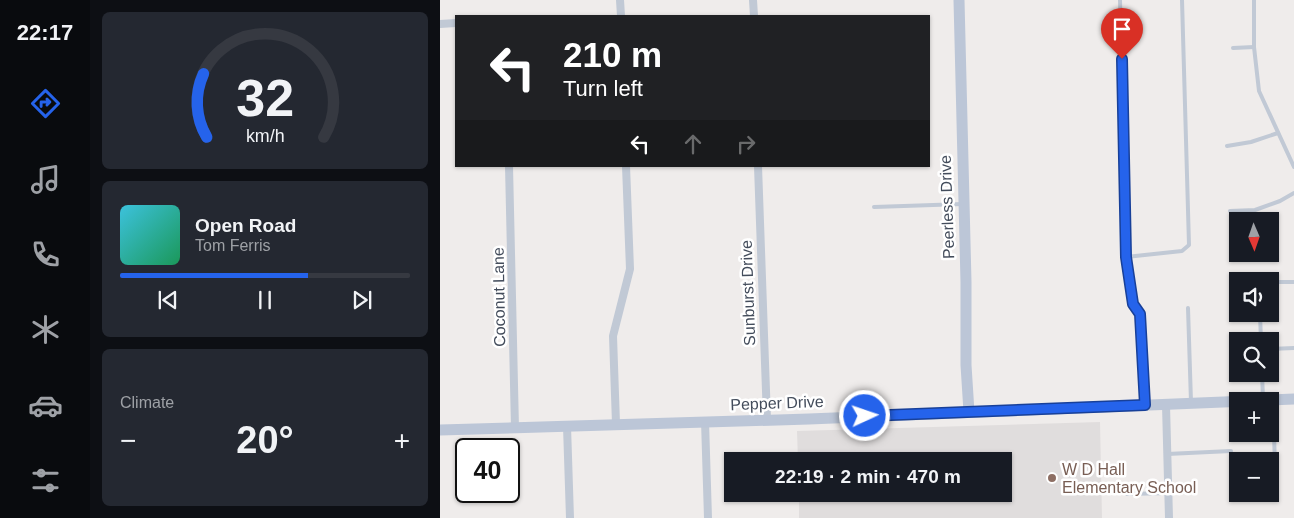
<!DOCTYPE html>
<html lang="en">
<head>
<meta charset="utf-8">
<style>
	:root { --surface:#171b24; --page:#242831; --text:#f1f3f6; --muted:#9ea1a6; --line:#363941; --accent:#2563eb }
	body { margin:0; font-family:Arial,sans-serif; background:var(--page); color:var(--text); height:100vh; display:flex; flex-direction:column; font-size:19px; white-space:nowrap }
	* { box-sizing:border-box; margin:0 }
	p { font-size:16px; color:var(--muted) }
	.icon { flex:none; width:28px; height:28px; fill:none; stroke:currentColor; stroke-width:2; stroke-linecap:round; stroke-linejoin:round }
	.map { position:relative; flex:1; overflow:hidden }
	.side { display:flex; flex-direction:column; gap:12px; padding:12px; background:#0d0f14; width:350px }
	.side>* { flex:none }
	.hud { position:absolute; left:15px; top:15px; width:475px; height:152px; border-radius:0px; box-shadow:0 1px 4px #0004; background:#202124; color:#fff; overflow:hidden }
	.needle { width:32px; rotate:178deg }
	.controls { position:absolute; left:789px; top:212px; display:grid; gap:10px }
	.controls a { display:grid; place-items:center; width:50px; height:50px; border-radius:0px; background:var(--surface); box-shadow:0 1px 4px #0004; font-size:25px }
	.speed { position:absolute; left:15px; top:438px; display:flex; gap:10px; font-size:25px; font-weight:700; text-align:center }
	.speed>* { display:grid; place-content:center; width:65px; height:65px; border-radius:50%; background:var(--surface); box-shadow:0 1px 4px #0004; line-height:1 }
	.speed .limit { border:2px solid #111; border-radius:8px; background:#fff; color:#111 }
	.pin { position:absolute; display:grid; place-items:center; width:42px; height:42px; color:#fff; margin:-51px -21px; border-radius:50% 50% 50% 0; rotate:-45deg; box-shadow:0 0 5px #0007 }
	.pin .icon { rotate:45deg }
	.me { position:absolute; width:55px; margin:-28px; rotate:87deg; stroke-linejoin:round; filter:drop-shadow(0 0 4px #0008) }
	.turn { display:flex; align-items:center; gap:18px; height:105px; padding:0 25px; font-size:22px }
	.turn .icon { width:65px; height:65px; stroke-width:2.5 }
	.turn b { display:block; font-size:35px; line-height:42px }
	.lanes { display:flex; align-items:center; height:48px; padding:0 25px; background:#0003; justify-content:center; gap:25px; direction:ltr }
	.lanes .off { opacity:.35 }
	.big { font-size:38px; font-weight:800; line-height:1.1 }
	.side .tile { flex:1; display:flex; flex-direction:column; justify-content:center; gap:8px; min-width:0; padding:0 18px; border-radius:8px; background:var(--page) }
	.side .dial { align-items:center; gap:0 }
	.dial svg { height:130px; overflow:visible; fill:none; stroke:var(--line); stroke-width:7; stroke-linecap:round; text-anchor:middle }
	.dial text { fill:var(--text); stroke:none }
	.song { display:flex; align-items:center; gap:15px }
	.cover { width:60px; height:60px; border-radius:8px; background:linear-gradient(135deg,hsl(190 70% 55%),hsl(150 70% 35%)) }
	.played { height:5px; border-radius:2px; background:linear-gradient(90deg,var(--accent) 65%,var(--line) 65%) }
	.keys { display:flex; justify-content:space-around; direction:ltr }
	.heat { display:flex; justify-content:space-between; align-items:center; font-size:28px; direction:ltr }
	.trip { position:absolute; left:284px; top:452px; width:288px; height:50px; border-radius:0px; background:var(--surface); box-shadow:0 1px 4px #0004; font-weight:800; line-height:50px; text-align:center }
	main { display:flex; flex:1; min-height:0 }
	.tabs { display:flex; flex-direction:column; width:90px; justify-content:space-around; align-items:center; background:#090b0e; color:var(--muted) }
	.tabs .icon { width:35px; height:35px }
	.tabs .selected { color:var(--accent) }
	.tabs b { font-size:22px; color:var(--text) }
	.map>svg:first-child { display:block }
	.education { fill:#e0dddd }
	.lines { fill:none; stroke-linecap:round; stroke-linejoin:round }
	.lane { stroke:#c1c9d5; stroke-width:4 }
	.street { stroke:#c1c9d5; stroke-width:8 }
	.secondary { stroke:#bcc6d7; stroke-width:11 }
	.route-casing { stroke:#184099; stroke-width:12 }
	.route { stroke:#2563eb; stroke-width:9 }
	.education-dot { fill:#8d6e63; stroke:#fff; stroke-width:2 }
	.labels { text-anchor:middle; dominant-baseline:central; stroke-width:5; stroke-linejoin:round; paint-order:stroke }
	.street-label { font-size:16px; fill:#434c5b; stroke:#fff }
	.education-label { font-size:16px; fill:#785e54; stroke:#fff; text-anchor:start }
</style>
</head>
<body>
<main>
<nav class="tabs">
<b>22:17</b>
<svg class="icon selected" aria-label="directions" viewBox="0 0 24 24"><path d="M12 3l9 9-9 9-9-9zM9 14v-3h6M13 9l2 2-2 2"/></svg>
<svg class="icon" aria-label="music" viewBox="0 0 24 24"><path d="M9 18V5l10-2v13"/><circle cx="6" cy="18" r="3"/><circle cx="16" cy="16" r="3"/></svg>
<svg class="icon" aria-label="phone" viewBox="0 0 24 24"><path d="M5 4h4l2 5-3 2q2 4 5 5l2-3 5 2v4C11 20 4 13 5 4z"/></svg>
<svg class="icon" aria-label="climate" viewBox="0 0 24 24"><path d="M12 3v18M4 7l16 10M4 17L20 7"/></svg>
<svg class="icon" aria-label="car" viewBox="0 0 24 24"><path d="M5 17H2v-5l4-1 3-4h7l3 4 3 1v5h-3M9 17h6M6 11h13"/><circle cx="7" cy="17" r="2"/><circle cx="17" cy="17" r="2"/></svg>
<svg class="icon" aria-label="filters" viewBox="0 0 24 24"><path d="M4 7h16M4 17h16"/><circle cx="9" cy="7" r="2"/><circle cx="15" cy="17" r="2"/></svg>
</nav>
<section class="side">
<div class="tile dial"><svg viewBox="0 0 100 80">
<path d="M14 69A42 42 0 1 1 86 69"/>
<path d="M14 69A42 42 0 0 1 12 30" stroke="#2563eb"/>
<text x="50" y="56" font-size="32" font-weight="700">32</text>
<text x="50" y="72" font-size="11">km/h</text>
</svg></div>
<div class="tile">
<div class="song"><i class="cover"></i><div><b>Open Road</b><p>Tom Ferris</p></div></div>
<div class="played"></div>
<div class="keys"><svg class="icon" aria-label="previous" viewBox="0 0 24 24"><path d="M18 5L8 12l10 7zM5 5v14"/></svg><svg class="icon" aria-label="pause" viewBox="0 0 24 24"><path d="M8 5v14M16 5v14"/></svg><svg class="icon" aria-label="next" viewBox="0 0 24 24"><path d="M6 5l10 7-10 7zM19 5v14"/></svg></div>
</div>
<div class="tile"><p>Climate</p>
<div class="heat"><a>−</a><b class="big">20°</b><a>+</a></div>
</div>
</section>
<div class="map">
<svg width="854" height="518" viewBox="0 0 854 518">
	<rect width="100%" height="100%" fill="#efeceb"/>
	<polygon class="education" points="660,422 662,518 359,518 359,494 562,494 562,461 358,461 357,431"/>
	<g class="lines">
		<g class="lane">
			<polyline points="680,0 686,257 693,303 700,314 705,403"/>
			<polyline points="814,0 814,47 819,91 854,167"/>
			<polyline points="793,48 814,47"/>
			<polyline points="787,146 811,142 838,133"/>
			<polyline points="434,207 523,204"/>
			<polyline points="790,211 815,210 840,201 854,193"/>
			<polyline points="686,257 742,251 749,245 742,0"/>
			<polyline points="830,282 854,282"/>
			<polyline points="748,308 751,402"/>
			<polyline points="820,314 821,341"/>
			<polyline points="830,349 854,348"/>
			<polyline points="822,374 823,398"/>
			<polyline points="833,402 835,466"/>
			<polyline points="727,454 791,451"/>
			<polyline points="687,494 729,493"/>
		</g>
		<g class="street">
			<polyline points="180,0 181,16"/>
			<polyline points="313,0 314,16"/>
			<polyline points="0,24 16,23"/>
			<polyline points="69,166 75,428"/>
			<polyline points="318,166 327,419"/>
			<polyline points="726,405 729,518"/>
			<polyline points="265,421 268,518"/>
			<polyline points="176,424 173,336 190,269 186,166"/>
			<polyline points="127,426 130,518"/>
		</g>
		<g class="secondary">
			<polyline points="519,0 526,282 526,365 529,412"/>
			<polyline points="0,430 369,419 854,399"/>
		</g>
	</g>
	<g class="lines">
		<g class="route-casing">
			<polyline id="route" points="425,416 705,405 700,314 693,304 686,257 682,59"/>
		</g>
		<use href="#route" class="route"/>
	</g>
	<circle class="education-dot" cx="612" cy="478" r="5"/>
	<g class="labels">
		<g class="street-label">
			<text transform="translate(507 207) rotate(-92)">Peerless Drive</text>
			<text transform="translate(308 293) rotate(-92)">Sunburst Drive</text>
			<text transform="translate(59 297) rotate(-91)">Coconut Lane</text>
			<text transform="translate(337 403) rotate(-2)">Pepper Drive</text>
		</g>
		<g class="education-label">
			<text x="622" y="469">W D Hall<tspan x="622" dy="18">Elementary School</tspan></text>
		</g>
	</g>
</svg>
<div class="controls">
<a><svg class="needle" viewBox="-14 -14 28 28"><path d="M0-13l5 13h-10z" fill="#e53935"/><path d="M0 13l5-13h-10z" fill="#9ea1a6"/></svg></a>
<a><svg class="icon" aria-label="sound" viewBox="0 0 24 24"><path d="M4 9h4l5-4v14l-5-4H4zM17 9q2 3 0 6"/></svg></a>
<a><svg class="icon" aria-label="search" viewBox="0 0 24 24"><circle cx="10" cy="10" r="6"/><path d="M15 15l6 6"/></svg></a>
<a>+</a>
<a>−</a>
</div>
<div class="speed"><div class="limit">40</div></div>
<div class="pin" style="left:682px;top:59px;background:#d93025"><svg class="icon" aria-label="arrive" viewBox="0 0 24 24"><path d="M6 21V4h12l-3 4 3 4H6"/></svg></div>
<svg class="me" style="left:425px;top:416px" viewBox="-20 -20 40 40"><circle r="17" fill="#2563eb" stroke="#fff" stroke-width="3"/><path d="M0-11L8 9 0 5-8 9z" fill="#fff"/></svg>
<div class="trip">22:19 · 2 min · 470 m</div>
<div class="hud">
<div class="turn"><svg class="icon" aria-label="left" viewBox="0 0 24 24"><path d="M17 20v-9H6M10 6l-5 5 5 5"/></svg><div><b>210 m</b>Turn left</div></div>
<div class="lanes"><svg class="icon" aria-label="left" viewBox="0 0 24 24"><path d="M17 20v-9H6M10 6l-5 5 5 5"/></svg><svg class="icon off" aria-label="ahead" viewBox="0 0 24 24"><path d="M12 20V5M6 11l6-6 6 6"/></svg><svg class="icon off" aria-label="right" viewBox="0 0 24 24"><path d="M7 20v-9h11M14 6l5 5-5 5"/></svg></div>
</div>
</div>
</main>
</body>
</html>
